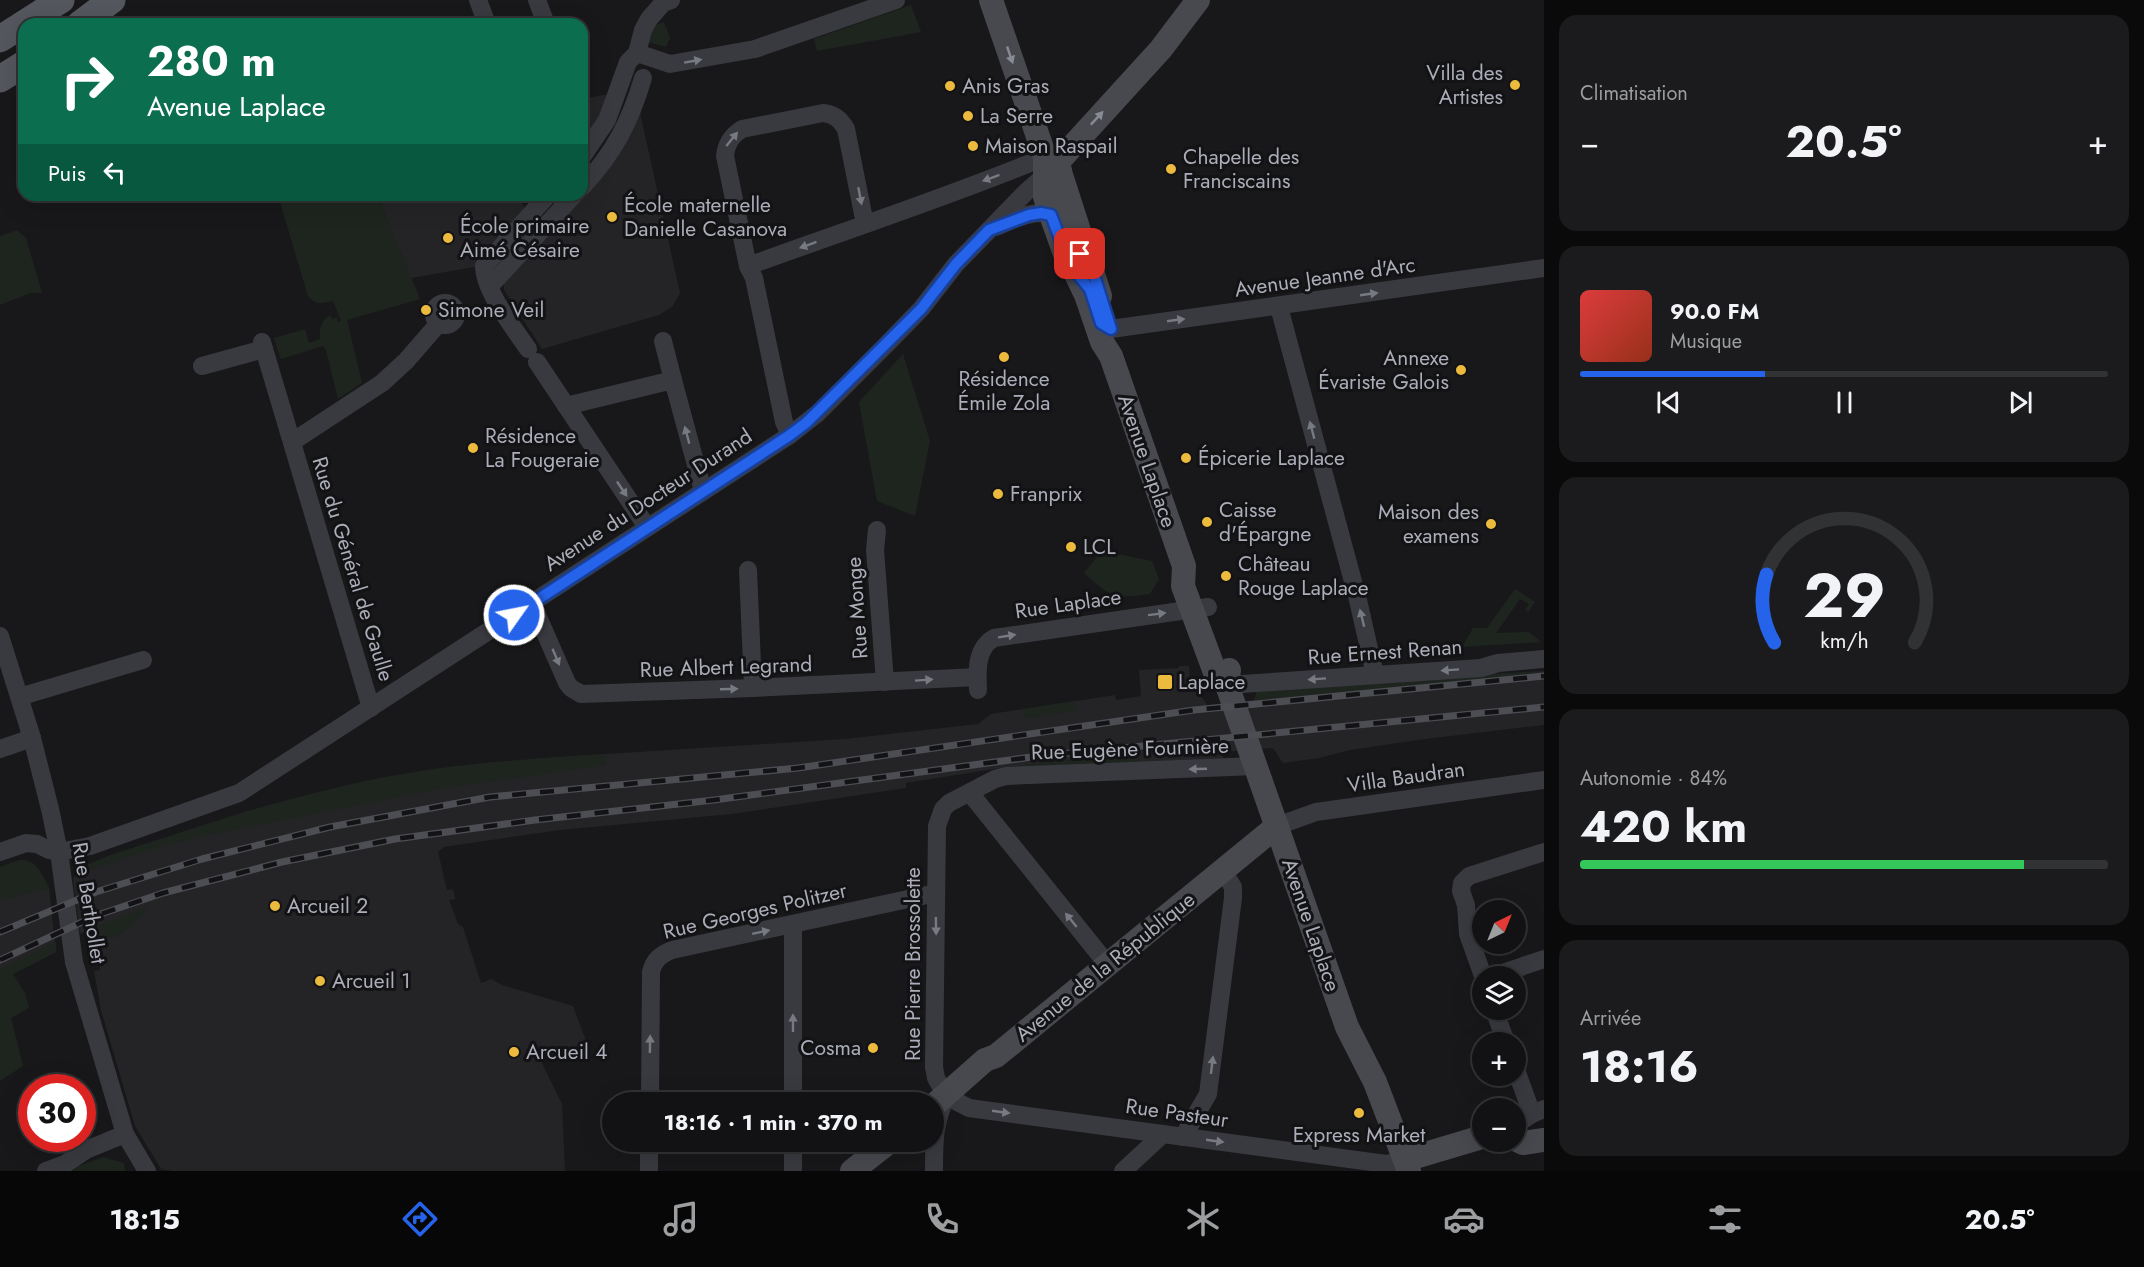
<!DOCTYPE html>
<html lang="fr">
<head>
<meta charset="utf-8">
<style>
	:root { --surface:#121214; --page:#1b1b1d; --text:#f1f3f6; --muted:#9c9ea0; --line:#313234; --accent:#2563eb }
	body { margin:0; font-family:Jost,sans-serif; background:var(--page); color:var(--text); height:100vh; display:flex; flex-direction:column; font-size:22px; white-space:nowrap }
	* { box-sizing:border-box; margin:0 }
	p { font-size:20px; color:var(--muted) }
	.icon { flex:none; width:33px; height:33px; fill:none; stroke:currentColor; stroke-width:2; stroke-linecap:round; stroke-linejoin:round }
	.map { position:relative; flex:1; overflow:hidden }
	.side { display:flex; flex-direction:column; gap:15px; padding:15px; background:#0a0a0b; width:600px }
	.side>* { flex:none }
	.hud { position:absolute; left:18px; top:18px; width:570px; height:183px; border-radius:18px; box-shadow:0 6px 24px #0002,0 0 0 2px var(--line); background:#0b6e4f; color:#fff; overflow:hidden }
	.needle { width:39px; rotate:43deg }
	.buttons { position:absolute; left:1472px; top:900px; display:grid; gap:12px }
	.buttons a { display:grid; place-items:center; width:54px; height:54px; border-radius:50%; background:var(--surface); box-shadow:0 6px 24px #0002,0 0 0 2px var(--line); font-size:30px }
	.speed { position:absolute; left:18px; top:1074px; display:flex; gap:12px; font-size:30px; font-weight:700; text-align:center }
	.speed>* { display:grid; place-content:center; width:78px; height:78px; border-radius:50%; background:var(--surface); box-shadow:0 6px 24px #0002,0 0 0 2px var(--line); line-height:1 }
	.speed .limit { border:9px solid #d22; background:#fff; color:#111 }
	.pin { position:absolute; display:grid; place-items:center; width:51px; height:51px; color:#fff; margin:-26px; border-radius:12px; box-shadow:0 3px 9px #0006 }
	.me { position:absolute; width:66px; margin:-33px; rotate:57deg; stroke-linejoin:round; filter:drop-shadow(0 0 4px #0008) }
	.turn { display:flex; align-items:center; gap:21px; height:126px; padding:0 30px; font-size:27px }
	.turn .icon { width:78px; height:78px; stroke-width:2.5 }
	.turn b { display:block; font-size:42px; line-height:51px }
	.then { display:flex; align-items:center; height:57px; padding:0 30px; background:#0003; gap:12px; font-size:22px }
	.big { font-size:45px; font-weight:700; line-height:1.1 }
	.side .tile { flex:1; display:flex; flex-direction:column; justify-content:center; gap:9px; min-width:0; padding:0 21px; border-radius:18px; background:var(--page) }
	.side .dial { align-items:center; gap:0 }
	.dial svg { height:156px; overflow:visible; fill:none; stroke:var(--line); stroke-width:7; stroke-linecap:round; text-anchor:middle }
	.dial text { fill:var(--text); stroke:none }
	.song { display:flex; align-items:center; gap:18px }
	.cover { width:72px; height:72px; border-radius:9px; background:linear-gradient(135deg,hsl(0 70% 55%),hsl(10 70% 35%)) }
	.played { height:6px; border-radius:3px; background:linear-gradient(90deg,var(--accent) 35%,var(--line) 35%) }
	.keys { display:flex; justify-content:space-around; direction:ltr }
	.heat { display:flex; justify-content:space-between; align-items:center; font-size:33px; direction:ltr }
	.charge { height:9px; border-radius:4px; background:linear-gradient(90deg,#34c759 84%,var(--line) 0) }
	.trip { position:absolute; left:602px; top:1092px; width:342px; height:60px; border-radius:30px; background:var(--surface); box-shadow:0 6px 24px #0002,0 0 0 2px var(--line); font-weight:700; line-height:60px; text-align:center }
	.tab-bar { display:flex; height:96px; justify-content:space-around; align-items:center; background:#070708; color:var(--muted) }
	.tab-bar .icon { width:42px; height:42px }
	.tab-bar .selected { color:var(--accent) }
	.tab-bar b { font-size:27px; color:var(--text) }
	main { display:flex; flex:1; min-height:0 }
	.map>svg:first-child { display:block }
	.built { fill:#242427 }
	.green { fill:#1e251f }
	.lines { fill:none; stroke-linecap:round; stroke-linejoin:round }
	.street { stroke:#393a3f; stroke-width:18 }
	.secondary { stroke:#47494f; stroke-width:24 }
	.primary { stroke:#55575e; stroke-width:27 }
	.rail-casing { stroke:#4c4e54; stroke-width:7 }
	.rail { stroke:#131315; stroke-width:4.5; stroke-dasharray:14; stroke-linecap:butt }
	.oneway { fill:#888b94 }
	.oneway2 { fill:#787a82 }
	.route-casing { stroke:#184099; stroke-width:15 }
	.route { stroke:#2563eb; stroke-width:10 }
	.poi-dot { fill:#ecbb3e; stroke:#131315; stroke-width:2 }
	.labels { text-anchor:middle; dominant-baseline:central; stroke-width:6; stroke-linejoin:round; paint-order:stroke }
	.poi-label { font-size:21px; fill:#abaeb9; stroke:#131315; text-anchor:start }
	.street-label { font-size:21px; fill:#abaeb9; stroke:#131315 }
</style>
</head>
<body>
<main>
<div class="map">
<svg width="1544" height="1171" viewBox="0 0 1544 1171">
	<rect width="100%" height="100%" fill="#18181a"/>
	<g class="built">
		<polygon points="614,93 582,151 582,99"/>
		<polygon points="639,108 680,293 672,307 659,315 542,349 504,290 504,278"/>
		<polygon points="377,195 516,195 527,211 475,267 411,278"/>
		<polygon points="1179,666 1189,666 1191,692 1198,691 1207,705 1254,700 1258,687 1544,671 1544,725 1425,739 1350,750 1319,758 1283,763 1273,748 1224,752 1222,763 1007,767 906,783 906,788 732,814 560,830 444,847 438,852 447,890 453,889 455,899 449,900 458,924 463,927 481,983 491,979 502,985 573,1006 587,1043 541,1061 562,1104 565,1171 173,1171 161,1169 135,1126 101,1010 94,971 100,970 92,942 89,932 80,933 73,879 77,872 89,864 247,811 380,778 543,758 845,739 978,724 991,714 1115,695 1116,700 1141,696 1139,670 1179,668"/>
		<polygon points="20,860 26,860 34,864 49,888 56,952 0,981 0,867"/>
	</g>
	<g class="green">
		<polygon points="911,5 921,32 817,51 814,39"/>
		<polygon points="664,22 670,38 666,47 644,41 648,28"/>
		<path d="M 281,195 L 377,195 L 420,299 L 347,320 L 362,383 L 338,399 L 326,350 L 323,346 L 281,359 L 274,338 L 305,329 L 309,343 L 320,339 C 319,328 321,321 330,315 L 332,319 L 337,318 L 338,322 L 341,321 L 333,301 C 323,303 316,306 308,296 L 280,202 Z"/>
		<polygon points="17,230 26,238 42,293 30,293 0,305 0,236"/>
		<polygon points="903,354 930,441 915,516 877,501 859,402"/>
		<path d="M 1102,551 L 1152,561 L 1159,579 L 1150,594 C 1113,599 1111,597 1084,573 Z"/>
		<polygon points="1515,589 1535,602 1528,612 1525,610 1529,604 1520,599 1496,633 1529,632 1541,642 1462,647 1473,628 1487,628"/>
		<polygon points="1529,672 1532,675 1254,700 1258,687"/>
		<polygon points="1074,701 1076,711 1024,719 1023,709"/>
		<polygon points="1139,752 1140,764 1007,767"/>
		<path d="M 604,754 L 607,765 L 440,789 L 204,836 L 150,850 L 95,868 L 73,879 C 84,859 132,849 154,841 C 230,816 307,792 386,777 C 457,763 532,759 604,754 Z"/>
		<path d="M 20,860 C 36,859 43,875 49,888 L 0,900 L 0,867 Z"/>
		<path d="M 150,906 C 140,917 106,959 99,925 Z"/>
		<polygon points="56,942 56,952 13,974 25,993 29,1008 11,1018 23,1066 0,1081 0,969"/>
		<polygon points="103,1157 124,1163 125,1171 64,1171"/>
	</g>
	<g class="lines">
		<g class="street">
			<polyline points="478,0 487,24"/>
			<polyline points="537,0 546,24"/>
			<polyline points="637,53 670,64 755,49 896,0"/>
			<polyline points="582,157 607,120 628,62 637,53 643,30 649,19 663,3 671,0"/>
			<path d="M 582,187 C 614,153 630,122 643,78"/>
			<path d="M 865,224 L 846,129 C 840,119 834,114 823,113 L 742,129 C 731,136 726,144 725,156 L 748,266 C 847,230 948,197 1045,157"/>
			<path d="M 996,227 C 1013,220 1033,209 1051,215"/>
			<polyline points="748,266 754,278 784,422 790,435"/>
			<polyline points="490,286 574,195"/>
			<circle cx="445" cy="314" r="11"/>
			<polyline points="1279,307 1358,600 1375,675"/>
			<polyline points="1097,312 1101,323 1111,329 1544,268"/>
			<polyline points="663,341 673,380"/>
			<polyline points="262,342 371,708"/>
			<path d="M 528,349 C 514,328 484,291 484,266 L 548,195"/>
			<polyline points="537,362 647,527"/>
			<polyline points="202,366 264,349"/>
			<polyline points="566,406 673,380 703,491"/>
			<polyline points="292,442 382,383 406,361 439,323"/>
			<polyline points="877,530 875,550 885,682"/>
			<polyline points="748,570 753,688"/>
			<polyline points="532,603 567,683 571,688 581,694 753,688 977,677"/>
			<polyline points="0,636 32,738 50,809 59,852 74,962 125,1134 147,1171"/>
			<polyline points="1227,685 1481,668 1498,663 1544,659"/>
			<path d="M 978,690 C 977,671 976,648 994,638 L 1208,607"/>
			<polyline points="19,697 143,660"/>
			<polyline points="0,749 32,738"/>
			<polyline points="970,793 1108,965"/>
			<polyline points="1277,826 1316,812 1544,780"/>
			<polyline points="0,852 26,843 37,844 49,850 59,852 90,846 239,793 256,782 790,435 818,413 885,346 921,309 956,264 1026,192 1051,170"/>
			<polyline points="793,925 793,1102"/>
			<polyline points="1483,976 1468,934 1466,905 1461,891 1462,883 1469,876 1544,852"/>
			<polyline points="1494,976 1544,959"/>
			<polyline points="1494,1010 1506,1042"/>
			<polyline points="1515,1067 1532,1114"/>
			<polyline points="946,1096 969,1108 1386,1164 1405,1160"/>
			<path d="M 650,1102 L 651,972 C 654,960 660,955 672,950 L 936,893"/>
			<polyline points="1515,1125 1532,1114 1544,1109"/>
			<polyline points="1183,1137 1208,1094 1233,898 1233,887 1223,871"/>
			<polyline points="793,1142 793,1171"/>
			<polyline points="46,1171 65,1164 86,1150 125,1134"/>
			<polyline points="649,1171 649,1142"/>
			<path d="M 934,1171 C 934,1139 934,1126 946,1096 L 936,1078 L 934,1067 L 937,826 L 943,809 L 949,803 L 995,779 L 1006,776 L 1256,766"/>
			<polyline points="1123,1171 1163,1134"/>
		</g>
		<g class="secondary">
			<polyline points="991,0 1045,157 1045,197 1051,215 1069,265 1076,274 1086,295 1102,342 1111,356 1184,566 1183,586 1216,675 1227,685"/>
			<polyline points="1100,296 1061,175 1058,162 1161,49 1198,0"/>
			<polyline points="1229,670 1227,685 1347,1027 1375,1082 1409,1171"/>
			<polyline points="933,1106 985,1060 996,1056 1277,826"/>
			<polyline points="1515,1139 1523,1143 1544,1140"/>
			<polyline points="1405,1160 1482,1137"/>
			<polyline points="852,1171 889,1142"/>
		</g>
		<g class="primary">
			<polyline points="80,24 112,0"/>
			<polyline points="0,39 61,0"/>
			<polyline points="0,79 24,64"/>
		</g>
		<g class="rail-casing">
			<g id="rail">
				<polyline points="0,932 96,892 202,859 330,827 490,797 798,768 1194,710 1544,676"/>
				<polyline points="0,960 95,916 163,893 282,862 395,839 535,820 714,800 1039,756 1544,707"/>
			</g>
		</g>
		<use href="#rail" class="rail"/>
	</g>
	<defs><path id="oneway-solid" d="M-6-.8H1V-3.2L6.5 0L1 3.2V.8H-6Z" transform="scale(1.5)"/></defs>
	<g class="oneway">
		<use href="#oneway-solid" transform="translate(1010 55) rotate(71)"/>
		<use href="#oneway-solid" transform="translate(1097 118) rotate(-47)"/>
	</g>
	<g class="oneway2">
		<use href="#oneway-solid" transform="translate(693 61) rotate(-10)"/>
		<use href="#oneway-solid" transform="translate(732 139) rotate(-51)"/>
		<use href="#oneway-solid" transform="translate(991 178) rotate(160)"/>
		<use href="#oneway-solid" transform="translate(860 196) rotate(79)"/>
		<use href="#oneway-solid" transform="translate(808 245) rotate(160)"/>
		<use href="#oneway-solid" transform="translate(1369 294) rotate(-8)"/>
		<use href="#oneway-solid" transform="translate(1176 320) rotate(-8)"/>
		<use href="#oneway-solid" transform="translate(1312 430) rotate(-105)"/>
		<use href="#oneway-solid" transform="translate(687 435) rotate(-105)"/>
		<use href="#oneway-solid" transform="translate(622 489) rotate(56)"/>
		<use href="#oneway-solid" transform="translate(1157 614) rotate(-7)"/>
		<use href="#oneway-solid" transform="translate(1362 618) rotate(-104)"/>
		<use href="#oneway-solid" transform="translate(1007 636) rotate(-9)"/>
		<use href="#oneway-solid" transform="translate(556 657) rotate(67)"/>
		<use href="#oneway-solid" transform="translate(1450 670) rotate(176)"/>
		<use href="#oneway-solid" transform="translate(1317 679) rotate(176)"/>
		<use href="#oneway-solid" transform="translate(924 680) rotate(-4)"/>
		<use href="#oneway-solid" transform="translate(729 689) rotate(-2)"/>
		<use href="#oneway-solid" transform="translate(1198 769) rotate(178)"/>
		<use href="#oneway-solid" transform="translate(1071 920) rotate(-129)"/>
		<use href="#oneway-solid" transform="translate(936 926) rotate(89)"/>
		<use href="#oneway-solid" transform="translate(761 932) rotate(-12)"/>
		<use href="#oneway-solid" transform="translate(793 1023) rotate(-90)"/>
		<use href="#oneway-solid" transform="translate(650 1044) rotate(-89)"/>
		<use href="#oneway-solid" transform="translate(1212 1065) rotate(-83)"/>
		<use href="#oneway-solid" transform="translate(1001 1112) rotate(8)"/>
		<use href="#oneway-solid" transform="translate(1215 1141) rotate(8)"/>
	</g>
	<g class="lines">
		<g class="route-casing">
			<polyline id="route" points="514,615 790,435 806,423 921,309 956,264 989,230 1029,215 1041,213 1051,215 1070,265 1090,289 1101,323 1111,329 1093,272 1080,254"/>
		</g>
		<use href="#route" class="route"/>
	</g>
	<g class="poi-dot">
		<circle cx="1515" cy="85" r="6"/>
		<circle cx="950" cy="86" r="6"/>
		<circle cx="968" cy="116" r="6"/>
		<circle cx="973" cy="146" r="6"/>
		<circle cx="1171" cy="169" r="6"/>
		<circle cx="612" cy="217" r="6"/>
		<circle cx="448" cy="238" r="6"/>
		<circle cx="426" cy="310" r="6"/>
		<circle cx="1004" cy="357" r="6"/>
		<circle cx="1461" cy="370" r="6"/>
		<circle cx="473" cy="448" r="6"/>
		<circle cx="1186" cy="458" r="6"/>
		<circle cx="998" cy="494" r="6"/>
		<circle cx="1207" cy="522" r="6"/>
		<circle cx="1491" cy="524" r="6"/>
		<circle cx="1071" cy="547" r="6"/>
		<circle cx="1226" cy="576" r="6"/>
		<rect x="1157" y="674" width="16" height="16" rx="3"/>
		<circle cx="275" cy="906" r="6"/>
		<circle cx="320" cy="981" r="6"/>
		<circle cx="873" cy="1048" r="6"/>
		<circle cx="514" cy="1052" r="6"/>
		<circle cx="1359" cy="1113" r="6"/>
	</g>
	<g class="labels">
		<g class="poi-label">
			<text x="1503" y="73" text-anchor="end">Villa des<tspan x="1503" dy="24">Artistes</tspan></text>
			<text x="962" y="86">Anis Gras</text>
			<text x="980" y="116">La Serre</text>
			<text x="985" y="146">Maison Raspail</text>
			<text x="1183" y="157">Chapelle des<tspan x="1183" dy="24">Franciscains</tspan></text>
			<text x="624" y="205">École maternelle<tspan x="624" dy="24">Danielle Casanova</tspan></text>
			<text x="460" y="226">École primaire<tspan x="460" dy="24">Aimé Césaire</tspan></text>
			<text x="438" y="310">Simone Veil</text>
			<text x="1449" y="358" text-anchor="end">Annexe<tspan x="1449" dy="24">Évariste Galois</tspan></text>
			<text x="1004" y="379" text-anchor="middle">Résidence<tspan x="1004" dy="24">Émile Zola</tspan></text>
			<text x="485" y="436">Résidence<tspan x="485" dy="24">La Fougeraie</tspan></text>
			<text x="1198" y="458">Épicerie Laplace</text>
			<text x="1010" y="494">Franprix</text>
			<text x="1219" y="510">Caisse<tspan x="1219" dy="24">d'Épargne</tspan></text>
			<text x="1479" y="512" text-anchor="end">Maison des<tspan x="1479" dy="24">examens</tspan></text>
			<text x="1083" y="547">LCL</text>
			<text x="1238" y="564">Château<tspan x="1238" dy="24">Rouge Laplace</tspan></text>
			<text x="1178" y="682">Laplace</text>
			<text x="287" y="906">Arcueil 2</text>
			<text x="332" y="981">Arcueil 1</text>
			<text x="861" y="1048" text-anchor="end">Cosma</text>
			<text x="526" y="1052">Arcueil 4</text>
			<text x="1359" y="1135" text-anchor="middle">Express Market</text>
		</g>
		<g class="street-label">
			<text transform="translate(1325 277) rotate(-8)">Avenue Jeanne d'Arc</text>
			<text transform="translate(1147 461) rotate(71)">Avenue Laplace</text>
			<text transform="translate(648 500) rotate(-33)">Avenue du Docteur Durand</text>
			<text transform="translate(353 569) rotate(73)">Rue du Général de Gaulle</text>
			<text transform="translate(1068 604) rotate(-8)">Rue Laplace</text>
			<text transform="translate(857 608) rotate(-94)">Rue Monge</text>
			<text transform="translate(1385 652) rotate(-4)">Rue Ernest Renan</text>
			<text transform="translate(726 667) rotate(-2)">Rue Albert Legrand</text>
			<text transform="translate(1130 749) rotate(-2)">Rue Eugène Fournière</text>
			<text transform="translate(1406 777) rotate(-8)">Villa Baudran</text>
			<text transform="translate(89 903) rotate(81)">Rue Berthollet</text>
			<text transform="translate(755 911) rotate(-13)">Rue Georges Politzer</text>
			<text transform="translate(1311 925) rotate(71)">Avenue Laplace</text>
			<text transform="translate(913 964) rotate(-90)">Rue Pierre Brossolette</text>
			<text transform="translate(1105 967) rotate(-39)">Avenue de la République</text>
			<text transform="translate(1177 1113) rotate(8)">Rue Pasteur</text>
		</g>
	</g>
</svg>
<div class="buttons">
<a><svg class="needle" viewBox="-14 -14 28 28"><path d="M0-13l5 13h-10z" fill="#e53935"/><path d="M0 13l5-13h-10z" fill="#9c9ea0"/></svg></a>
<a><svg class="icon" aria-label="layers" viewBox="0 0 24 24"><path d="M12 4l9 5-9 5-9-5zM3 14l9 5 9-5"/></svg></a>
<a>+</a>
<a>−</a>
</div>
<div class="speed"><div class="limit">30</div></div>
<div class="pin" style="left:1080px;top:254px;background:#d93025"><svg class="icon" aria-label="arrive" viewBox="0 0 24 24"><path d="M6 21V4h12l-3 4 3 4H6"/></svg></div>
<svg class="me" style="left:514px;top:615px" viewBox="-20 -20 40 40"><circle r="17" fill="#2563eb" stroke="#fff" stroke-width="3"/><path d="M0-11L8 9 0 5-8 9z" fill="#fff"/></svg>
<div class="trip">18:16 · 1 min · 370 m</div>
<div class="hud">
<div class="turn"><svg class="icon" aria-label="right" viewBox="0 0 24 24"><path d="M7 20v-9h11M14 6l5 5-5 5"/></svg><div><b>280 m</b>Avenue Laplace</div></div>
<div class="then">Puis<svg class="icon" aria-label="left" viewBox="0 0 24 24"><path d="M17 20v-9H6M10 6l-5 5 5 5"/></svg></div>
</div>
</div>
<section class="side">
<div class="tile"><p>Climatisation</p>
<div class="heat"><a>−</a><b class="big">20.5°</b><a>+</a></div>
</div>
<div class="tile">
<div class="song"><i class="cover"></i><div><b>90.0 FM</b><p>Musique</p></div></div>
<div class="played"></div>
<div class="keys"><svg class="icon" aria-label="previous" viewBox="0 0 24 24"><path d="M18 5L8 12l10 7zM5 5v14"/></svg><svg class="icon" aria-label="pause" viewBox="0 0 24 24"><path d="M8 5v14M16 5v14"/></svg><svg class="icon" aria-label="next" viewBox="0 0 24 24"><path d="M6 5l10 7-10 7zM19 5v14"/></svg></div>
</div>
<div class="tile dial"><svg viewBox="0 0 100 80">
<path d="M14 69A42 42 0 1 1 86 69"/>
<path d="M14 69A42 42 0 0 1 10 34" stroke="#2563eb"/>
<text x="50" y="56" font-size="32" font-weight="700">29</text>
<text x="50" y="72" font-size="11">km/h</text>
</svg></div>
<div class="tile"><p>Autonomie · 84%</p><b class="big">420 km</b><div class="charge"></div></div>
<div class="tile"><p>Arrivée</p><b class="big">18:16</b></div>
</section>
</main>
<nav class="tab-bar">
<b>18:15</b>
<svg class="icon selected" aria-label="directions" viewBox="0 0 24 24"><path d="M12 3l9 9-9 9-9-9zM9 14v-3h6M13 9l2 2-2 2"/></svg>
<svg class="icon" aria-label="music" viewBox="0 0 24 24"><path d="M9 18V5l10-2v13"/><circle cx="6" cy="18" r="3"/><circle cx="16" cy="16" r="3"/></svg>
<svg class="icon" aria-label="phone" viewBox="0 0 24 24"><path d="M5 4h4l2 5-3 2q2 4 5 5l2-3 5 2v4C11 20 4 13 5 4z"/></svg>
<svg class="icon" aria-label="climate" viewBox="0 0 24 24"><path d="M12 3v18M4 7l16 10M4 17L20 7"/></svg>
<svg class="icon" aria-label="car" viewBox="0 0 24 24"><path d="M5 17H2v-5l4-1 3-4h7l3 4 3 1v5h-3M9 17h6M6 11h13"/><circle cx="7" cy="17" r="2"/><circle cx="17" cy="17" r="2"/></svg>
<svg class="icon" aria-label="filters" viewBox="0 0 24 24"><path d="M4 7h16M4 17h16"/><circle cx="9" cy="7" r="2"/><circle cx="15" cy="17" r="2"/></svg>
<b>20.5°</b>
</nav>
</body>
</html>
